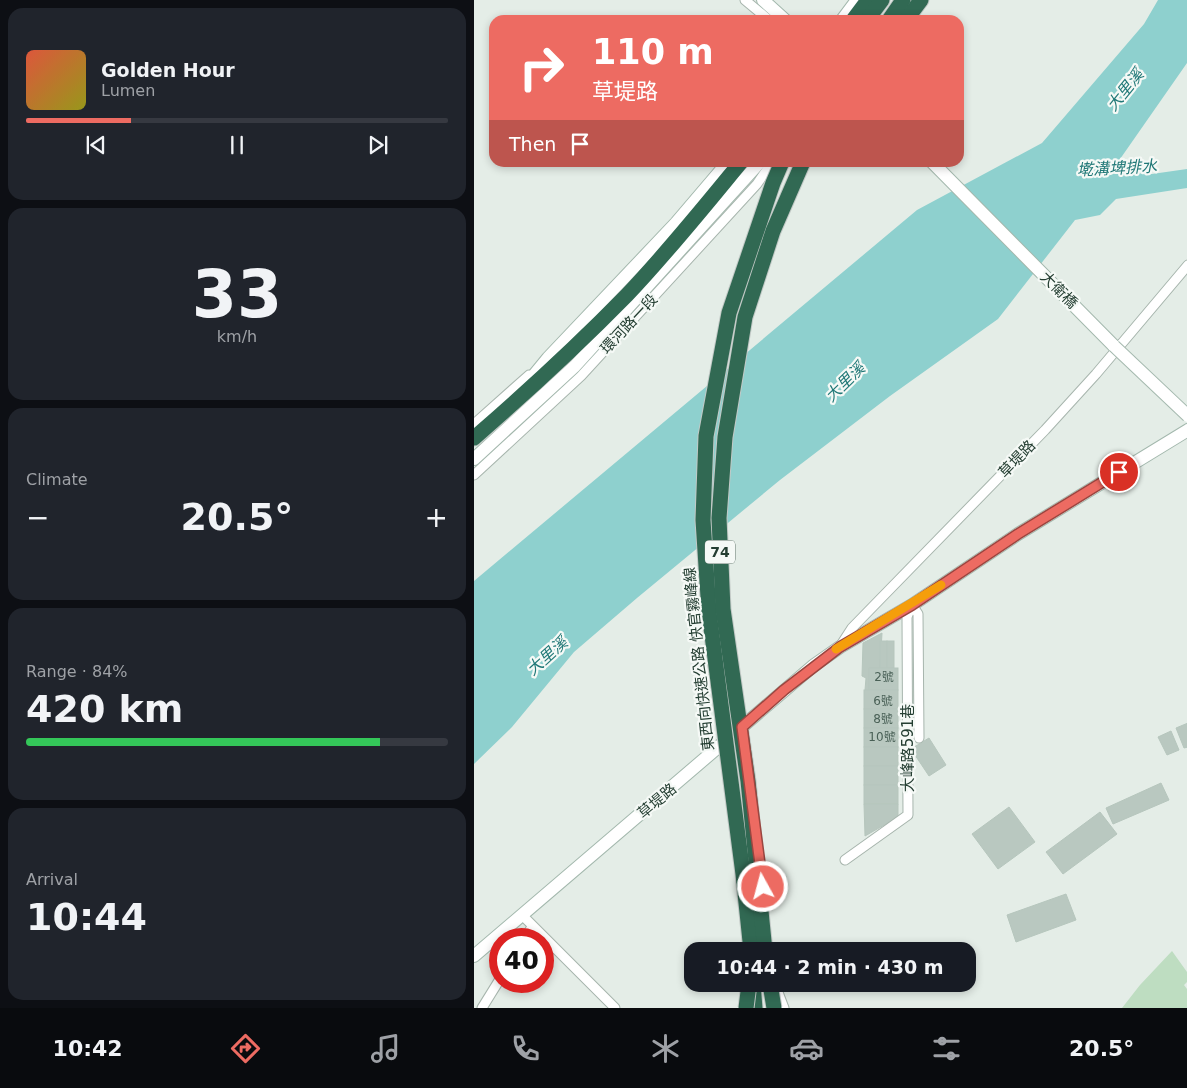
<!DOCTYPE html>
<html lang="en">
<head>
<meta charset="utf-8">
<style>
	:root { --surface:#171b24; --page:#20242c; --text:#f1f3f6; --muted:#9ea1a6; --line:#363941; --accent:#ed6b62 }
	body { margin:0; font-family:"DejaVu Sans","Noto Sans TC",sans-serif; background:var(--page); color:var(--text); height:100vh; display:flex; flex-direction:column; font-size:19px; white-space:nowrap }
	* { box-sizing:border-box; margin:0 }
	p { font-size:16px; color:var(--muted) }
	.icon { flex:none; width:28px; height:28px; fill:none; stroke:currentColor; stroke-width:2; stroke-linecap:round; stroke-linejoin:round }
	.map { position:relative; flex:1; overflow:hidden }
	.details { display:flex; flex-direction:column; gap:8px; padding:8px; background:#0d0f14; width:474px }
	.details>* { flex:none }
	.top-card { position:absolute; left:15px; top:15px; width:475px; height:152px; border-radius:15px; box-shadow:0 2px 8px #0003; background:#ed6b62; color:#fff; overflow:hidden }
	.speed { position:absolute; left:15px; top:928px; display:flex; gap:10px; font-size:25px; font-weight:700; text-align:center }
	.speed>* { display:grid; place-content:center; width:65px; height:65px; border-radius:50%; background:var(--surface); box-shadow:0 2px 8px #0003; line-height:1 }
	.speed .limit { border:8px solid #d22; background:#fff; color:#111 }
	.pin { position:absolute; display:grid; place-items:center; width:42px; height:42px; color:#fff; margin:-21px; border:2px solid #fff; border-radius:50%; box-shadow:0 1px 5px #0007 }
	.me { position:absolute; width:55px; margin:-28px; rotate:353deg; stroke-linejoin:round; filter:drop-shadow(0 0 4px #0008) }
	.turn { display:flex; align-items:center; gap:18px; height:105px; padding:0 20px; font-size:22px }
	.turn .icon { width:65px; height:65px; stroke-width:2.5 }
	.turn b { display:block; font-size:35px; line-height:42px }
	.then { display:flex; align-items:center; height:48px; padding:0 20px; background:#0003; gap:10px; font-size:19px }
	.big { font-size:38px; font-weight:600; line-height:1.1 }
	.details .card { flex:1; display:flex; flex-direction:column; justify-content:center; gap:8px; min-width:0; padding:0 18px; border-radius:15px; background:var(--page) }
	.details .dial { align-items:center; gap:0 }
	.dial b { font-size:65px; line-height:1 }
	.song { display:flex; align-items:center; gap:15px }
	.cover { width:60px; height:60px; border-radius:8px; background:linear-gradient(135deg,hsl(10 70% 55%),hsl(60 70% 35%)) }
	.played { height:5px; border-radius:2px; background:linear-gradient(90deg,var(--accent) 25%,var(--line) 25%) }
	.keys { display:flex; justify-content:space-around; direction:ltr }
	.heat { display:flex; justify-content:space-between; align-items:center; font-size:28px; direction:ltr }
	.charge { height:8px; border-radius:4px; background:linear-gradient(90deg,#34c759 84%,var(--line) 0) }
	.trip { position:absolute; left:210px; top:942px; width:292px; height:50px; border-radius:15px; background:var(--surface); box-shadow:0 2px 8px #0003; font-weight:600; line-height:50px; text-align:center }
	.menu { display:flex; height:80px; justify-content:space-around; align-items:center; background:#090b0e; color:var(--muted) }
	.menu .icon { width:35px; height:35px }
	.menu .active { color:var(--accent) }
	.menu b { font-size:22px; color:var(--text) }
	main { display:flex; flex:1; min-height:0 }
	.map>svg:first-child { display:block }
	.green { fill:#beddc1 }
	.water { fill:#8ed0ce }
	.building { fill:#b9c8c0; stroke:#b6c6bd }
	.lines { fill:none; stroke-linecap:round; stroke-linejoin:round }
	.street-casing { stroke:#a7b5ad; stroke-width:11 }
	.secondary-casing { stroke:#a3b8ad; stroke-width:14 }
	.highway-casing { stroke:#c2c9c6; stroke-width:17 }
	.street { stroke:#fff; stroke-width:9 }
	.secondary { stroke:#fff; stroke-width:12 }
	.highway { stroke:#316953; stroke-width:15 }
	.secondary-bridge-casing { stroke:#a3b8ad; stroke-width:14; stroke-linecap:butt }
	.highway-bridge-casing { stroke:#c2c9c6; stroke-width:17; stroke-linecap:butt }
	.secondary-bridge { stroke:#fff; stroke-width:12 }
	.highway-bridge { stroke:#316953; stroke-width:15 }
	.route-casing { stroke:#9a4640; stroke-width:12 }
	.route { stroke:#ed6b62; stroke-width:9 }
	.slow { stroke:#f59e0b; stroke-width:9 }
	.labels { text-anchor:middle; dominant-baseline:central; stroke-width:4.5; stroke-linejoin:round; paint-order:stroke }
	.number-label { font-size:12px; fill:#496056 }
	.shield { fill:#f5f9f6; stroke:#63766d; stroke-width:1 }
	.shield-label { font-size:14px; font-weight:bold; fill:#243e32 }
	.street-label { font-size:15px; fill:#243e32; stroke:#f5f9f6 }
	.water-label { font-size:16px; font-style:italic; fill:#207877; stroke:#f5f9f6 }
</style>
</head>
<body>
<main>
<section class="details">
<div class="card">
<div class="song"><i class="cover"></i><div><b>Golden Hour</b><p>Lumen</p></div></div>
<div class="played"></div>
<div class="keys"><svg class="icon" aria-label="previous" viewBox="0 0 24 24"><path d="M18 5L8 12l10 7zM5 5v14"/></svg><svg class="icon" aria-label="pause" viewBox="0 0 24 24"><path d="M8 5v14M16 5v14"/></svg><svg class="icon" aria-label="next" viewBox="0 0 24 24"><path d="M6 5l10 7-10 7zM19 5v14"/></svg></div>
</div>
<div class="card dial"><b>33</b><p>km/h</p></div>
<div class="card"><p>Climate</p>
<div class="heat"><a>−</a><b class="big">20.5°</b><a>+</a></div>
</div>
<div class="card"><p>Range · 84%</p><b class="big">420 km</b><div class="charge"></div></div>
<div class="card"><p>Arrival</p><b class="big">10:44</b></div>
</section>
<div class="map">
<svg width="714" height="1008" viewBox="0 0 714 1008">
	<rect width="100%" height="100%" fill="#e4ede7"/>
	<polygon class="green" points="698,951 713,972 713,982 710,985 713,989 713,1008 648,1008 666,985"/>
	<polygon class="water" points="684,0 713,0 713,63 637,172 678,174 713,169 713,188 642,199 626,215 601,220 524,319 416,396 306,480 163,598 100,652 38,727 0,764 0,581 443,210 568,143 670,24"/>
	<g class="building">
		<polygon points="408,633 406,668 395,668 395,690 391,690 392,678 388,676 389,643"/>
		<rect x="406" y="641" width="7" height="27"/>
		<rect x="413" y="641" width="7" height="27"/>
		<rect x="395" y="668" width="29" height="22"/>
		<rect x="390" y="690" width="34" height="19"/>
		<rect x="390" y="709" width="34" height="19"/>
		<polygon points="714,723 714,747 710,748 702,728"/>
		<rect x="390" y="728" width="34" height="19"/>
		<polygon points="697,731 705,750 693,755 684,737"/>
		<polygon points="455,738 472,765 455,776 437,749"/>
		<rect x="390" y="747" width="34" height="19"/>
		<rect x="390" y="766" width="34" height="19"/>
		<polygon points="687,783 695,800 639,824 632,808"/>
		<rect x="390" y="785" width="34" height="19"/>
		<polygon points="390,804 424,804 424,817 391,836"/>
		<polygon points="535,807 561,842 524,869 498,834"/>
		<polygon points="626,812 643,834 589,874 572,852"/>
		<polygon points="592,894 602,920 542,942 533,915"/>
	</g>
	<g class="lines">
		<g class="street-casing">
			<g id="street">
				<polyline points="271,0 295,20"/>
				<polyline points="0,424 55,375"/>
				<polyline points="0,475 107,376 283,184 298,162"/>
				<polyline points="438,605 444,614 445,738"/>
				<polyline points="367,645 378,628 571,430 622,374 714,265"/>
				<polyline points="371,860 434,815 433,617 438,605"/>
				<polyline points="48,915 141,1008"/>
				<polyline points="50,939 58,927"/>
				<polyline points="302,987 310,1008"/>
				<polyline points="8,1008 26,979"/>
			</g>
		</g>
		<g class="secondary-casing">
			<g id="secondary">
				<polyline points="289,0 311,20"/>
				<polyline points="368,20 383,0"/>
				<polyline points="458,162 640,346"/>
				<polyline points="51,386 74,358 202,223 254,162"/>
				<polyline points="0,459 101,366 286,162"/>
				<polyline points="0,956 339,666 366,647 438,605 544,534 714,430"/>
			</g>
		</g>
		<g class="highway-casing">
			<g id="highway">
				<polyline points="379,20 394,0"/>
				<polyline points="393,20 408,0"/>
				<polyline points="415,20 429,0"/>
				<polyline points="432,20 447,0"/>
				<path d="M 0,438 C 53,392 104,345 153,295 C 193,253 230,207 267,162"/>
				<polyline points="279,984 281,1008"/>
			</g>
		</g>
		<use href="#street" class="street"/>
		<use href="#secondary" class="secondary"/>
		<use href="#highway" class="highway"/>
		<g class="secondary-bridge-casing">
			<polyline id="secondary-bridge" points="640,346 714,416"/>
		</g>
		<g class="highway-bridge-casing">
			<g id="highway-bridge">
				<polyline points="277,951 269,874 235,612 229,520 232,436 255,313 299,183 308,162"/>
				<polyline points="291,951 274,781 249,609 245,518 251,437 271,317 299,231 329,162"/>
				<polyline points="296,984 300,1008"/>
				<polyline points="272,1008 275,984"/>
			</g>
		</g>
		<use href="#secondary-bridge" class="secondary-bridge"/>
		<use href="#highway-bridge" class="highway-bridge"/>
	</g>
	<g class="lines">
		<g class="route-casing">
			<polyline id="route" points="289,887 268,727 310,690 366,647 438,605 544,534 645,472"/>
		</g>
		<use href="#route" class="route"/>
		<polyline class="slow" points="362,649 467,585"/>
	</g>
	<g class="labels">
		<g class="number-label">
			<text x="410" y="677">2號</text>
			<text x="409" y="701">6號</text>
			<text x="409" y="719">8號</text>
			<text x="408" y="737">10號</text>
		</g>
		<rect class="shield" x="231" y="540.5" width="30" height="23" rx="4"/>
		<g class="shield-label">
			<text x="246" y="552">74</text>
		</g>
		<g class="street-label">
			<text transform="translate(585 290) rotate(45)">大衛橋</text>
			<text transform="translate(155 324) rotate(-47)">環河路一段</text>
			<text transform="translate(543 459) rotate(-46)">草堤路</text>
			<text transform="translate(225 659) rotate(-96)">東西向快速公路 快官霧峰線</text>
			<text transform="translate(434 748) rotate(-90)">大峰路591巷</text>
			<text transform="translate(183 801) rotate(-40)">草堤路</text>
		</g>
		<g class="water-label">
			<text transform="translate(651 90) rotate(-51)">大里溪</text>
			<text transform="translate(643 168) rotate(-3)">墘溝埤排水</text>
			<text transform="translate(371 382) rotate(-44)">大里溪</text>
			<text transform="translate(73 656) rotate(-42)">大里溪</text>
		</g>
	</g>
</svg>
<div class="speed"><div class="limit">40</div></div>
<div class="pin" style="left:645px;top:472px;background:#d93025"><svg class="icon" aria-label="arrive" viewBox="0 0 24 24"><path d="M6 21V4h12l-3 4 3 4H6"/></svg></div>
<svg class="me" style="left:289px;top:887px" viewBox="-20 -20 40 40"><circle r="17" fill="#ed6b62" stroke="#fff" stroke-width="3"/><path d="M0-11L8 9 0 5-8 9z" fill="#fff"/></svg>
<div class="trip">10:44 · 2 min · 430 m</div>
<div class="top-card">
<div class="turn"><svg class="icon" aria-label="right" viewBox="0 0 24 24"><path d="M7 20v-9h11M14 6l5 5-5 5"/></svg><div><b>110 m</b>草堤路</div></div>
<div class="then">Then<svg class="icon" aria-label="arrive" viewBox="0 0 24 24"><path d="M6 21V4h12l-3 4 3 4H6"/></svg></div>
</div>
</div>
</main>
<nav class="menu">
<b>10:42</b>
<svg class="icon active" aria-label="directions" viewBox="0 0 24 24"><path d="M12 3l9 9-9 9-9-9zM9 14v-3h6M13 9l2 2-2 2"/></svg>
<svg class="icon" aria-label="music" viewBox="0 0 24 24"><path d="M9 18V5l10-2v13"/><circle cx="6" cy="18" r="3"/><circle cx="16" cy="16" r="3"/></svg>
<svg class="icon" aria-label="phone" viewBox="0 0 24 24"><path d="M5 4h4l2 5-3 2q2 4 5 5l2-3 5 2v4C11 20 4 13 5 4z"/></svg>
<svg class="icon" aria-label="climate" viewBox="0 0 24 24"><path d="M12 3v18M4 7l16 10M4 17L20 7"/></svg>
<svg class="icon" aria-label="car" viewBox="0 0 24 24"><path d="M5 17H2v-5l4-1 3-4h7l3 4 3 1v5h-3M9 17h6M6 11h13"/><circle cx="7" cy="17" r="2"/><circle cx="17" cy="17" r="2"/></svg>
<svg class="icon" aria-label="filters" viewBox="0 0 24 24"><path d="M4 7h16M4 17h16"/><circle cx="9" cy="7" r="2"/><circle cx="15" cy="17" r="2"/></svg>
<b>20.5°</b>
</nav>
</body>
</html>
